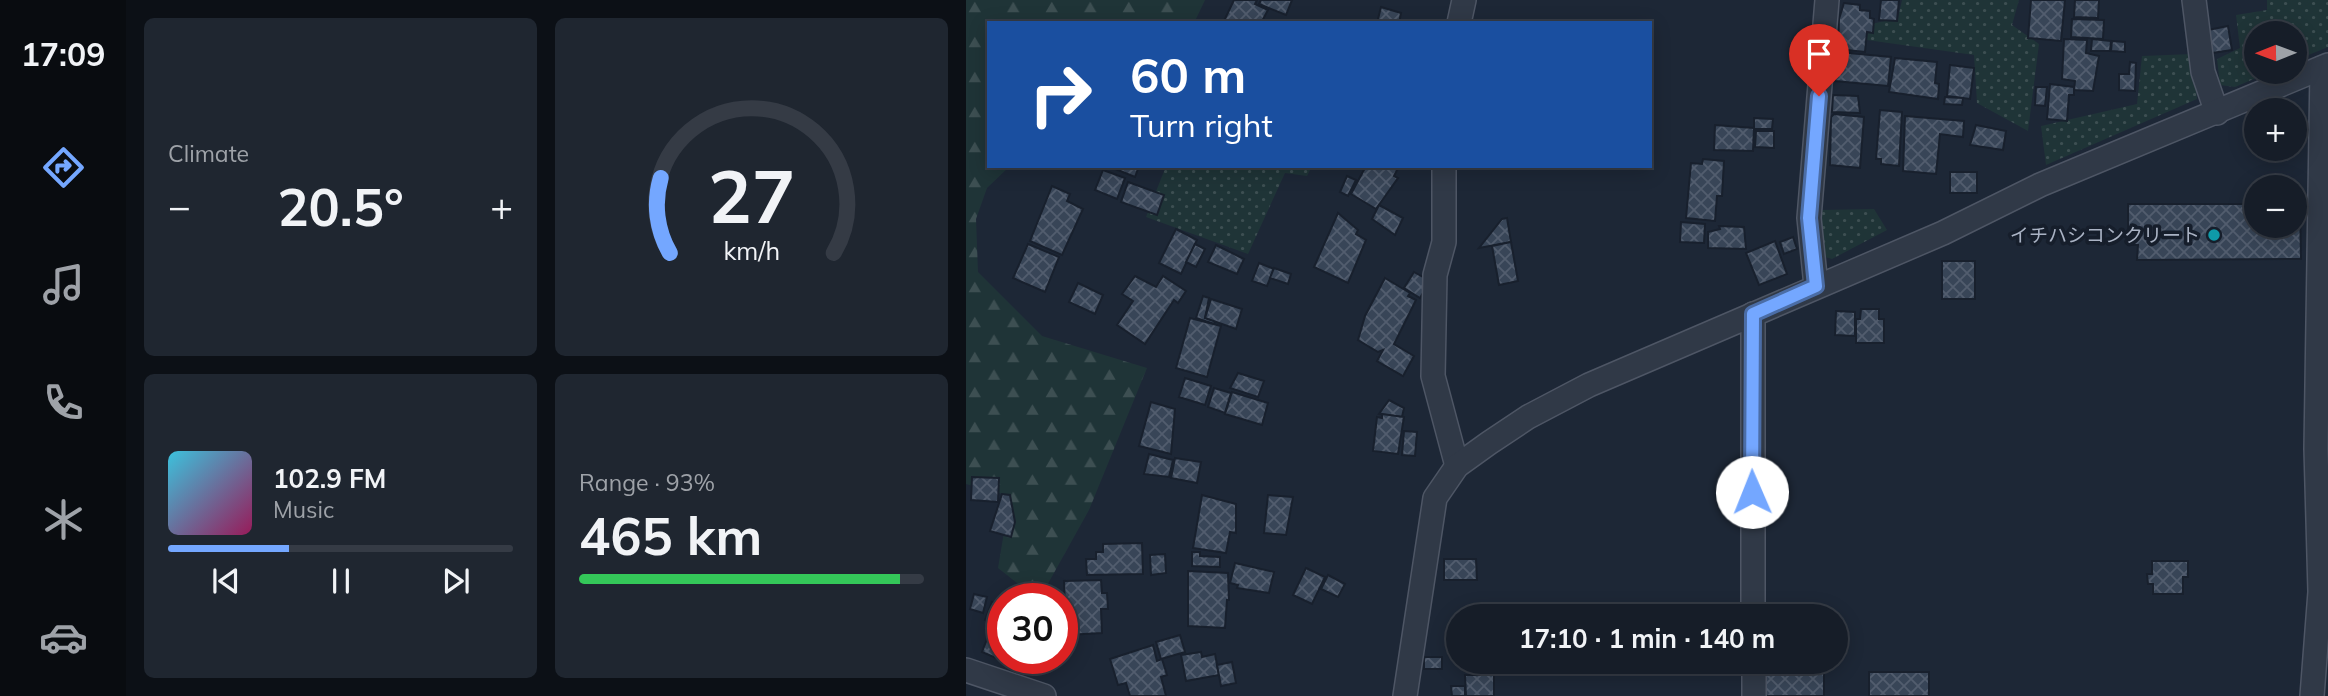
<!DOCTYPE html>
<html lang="en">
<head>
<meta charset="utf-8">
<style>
	:root { --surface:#161d28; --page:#1f2630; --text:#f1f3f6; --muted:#9ea2a8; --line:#353b45; --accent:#74a7ff }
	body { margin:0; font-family:Mulish,"Noto Sans JP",sans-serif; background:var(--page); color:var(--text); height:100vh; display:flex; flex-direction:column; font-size:26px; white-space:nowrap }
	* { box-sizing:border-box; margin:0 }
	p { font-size:23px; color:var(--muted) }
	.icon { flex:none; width:38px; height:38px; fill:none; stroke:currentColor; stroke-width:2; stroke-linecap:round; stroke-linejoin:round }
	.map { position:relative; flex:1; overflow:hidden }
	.details { display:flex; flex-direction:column; gap:18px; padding:18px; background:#0c1016; width:840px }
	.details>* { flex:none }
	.banner { position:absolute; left:21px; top:21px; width:665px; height:147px; border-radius:0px; box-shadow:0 4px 18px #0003,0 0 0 2px var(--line); background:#1a4fa0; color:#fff; overflow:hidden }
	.needle { width:46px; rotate:269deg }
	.buttons { position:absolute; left:1278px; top:21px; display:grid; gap:14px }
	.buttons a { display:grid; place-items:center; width:63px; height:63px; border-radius:50%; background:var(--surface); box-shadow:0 4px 18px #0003,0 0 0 2px var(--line); font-size:35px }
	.speed { position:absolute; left:21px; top:583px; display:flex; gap:14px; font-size:35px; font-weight:700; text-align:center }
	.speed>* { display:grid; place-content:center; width:91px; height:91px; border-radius:50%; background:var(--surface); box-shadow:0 4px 18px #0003,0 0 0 2px var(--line); line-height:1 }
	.speed .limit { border:10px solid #d22; background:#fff; color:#111 }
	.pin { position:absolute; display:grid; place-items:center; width:60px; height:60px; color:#fff; margin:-72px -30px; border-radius:50% 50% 50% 0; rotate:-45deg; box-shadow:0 0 7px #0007 }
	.pin .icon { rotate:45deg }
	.me { position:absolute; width:77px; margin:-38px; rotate:359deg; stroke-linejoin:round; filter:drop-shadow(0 0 5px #0008) }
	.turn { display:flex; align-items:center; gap:24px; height:147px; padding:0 28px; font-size:32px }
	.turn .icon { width:91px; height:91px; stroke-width:2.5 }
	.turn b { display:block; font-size:49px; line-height:60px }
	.big { font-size:52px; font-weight:700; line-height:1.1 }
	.details .card { flex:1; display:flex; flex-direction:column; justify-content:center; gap:10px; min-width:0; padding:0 24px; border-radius:10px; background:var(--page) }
	.details .dial { align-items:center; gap:0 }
	.dial svg { height:182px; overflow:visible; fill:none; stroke:var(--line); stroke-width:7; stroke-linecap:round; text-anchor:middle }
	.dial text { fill:var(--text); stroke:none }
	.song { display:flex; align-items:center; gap:21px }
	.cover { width:84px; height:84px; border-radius:10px; background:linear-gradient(135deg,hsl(190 70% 55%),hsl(330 70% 35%)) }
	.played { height:7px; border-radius:4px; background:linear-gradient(90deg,var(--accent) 35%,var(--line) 35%) }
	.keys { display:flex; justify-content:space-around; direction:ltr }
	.heat { display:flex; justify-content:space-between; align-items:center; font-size:38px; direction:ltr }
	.charge { height:10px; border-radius:5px; background:linear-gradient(90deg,#34c759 93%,var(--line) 0) }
	.details .tiles { flex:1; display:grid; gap:18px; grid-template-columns:repeat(2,1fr) }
	.trip { position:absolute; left:480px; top:604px; width:402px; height:70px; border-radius:35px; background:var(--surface); box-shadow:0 4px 18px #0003,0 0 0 2px var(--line); font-weight:700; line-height:70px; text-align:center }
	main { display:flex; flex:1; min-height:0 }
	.tabs { display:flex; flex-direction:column; width:126px; justify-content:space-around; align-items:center; background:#090c10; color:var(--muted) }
	.tabs .icon { width:49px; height:49px }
	.tabs .current { color:var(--accent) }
	.tabs b { font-size:32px; color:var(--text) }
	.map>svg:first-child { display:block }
	.grass { fill:url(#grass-dots) }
	.forest { fill:url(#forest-firs) }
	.building { fill:url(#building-cross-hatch); stroke:#18202d; stroke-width:2 }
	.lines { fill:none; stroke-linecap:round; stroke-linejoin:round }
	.minor-casing { stroke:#4e5665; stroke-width:26 }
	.minor { stroke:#303947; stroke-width:23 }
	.route-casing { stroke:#4b6da6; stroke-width:18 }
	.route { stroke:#74a7ff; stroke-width:12 }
	.culture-dot { fill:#0f9aa8; stroke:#161e2b; stroke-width:2.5 }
	.labels { text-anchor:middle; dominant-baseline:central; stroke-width:7; stroke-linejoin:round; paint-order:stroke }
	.poi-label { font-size:19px; fill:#aab3c4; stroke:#161e2b; text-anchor:end }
</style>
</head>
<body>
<main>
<nav class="tabs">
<b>17:09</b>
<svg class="icon current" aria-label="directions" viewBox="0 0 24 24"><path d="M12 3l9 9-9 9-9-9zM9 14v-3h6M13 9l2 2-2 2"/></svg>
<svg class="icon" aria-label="music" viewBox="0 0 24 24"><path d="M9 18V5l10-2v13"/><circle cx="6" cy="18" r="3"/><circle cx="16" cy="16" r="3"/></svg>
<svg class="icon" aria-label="phone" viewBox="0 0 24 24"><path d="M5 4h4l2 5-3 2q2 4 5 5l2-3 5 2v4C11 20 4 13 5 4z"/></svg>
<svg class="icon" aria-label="climate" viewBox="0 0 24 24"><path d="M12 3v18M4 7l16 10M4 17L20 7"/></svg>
<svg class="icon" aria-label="car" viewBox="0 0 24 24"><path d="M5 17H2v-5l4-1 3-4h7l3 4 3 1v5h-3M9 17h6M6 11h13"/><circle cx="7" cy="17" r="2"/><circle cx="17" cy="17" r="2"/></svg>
</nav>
<section class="details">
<div class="tiles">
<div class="card"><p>Climate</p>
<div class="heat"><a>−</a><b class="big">20.5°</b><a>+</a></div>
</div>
<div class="card dial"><svg viewBox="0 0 100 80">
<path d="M14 69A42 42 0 1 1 86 69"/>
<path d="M14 69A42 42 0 0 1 10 36" stroke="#74a7ff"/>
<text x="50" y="56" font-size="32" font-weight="700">27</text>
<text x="50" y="72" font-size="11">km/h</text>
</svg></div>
<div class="card">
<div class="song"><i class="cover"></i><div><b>102.9 FM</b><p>Music</p></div></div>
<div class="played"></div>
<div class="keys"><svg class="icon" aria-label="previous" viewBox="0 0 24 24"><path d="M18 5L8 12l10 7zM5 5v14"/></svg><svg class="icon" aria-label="pause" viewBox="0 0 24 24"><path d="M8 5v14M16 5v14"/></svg><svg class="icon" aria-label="next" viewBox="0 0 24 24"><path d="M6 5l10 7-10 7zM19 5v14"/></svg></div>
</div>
<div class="card"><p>Range · 93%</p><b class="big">465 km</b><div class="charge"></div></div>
</div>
</section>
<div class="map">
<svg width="1362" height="696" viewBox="0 0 1362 696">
	<defs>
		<pattern id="grass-dots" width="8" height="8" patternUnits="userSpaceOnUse" patternTransform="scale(1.75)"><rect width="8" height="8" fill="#1f3437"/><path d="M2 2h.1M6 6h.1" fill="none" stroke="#3d4f52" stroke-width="1.8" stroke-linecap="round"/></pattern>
		<pattern id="forest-firs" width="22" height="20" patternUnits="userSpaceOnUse" patternTransform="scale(1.75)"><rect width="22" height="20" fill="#1f3437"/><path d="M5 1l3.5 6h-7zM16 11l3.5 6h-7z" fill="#3d4f52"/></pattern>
		<pattern id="building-cross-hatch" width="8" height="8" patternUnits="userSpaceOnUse" patternTransform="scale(1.75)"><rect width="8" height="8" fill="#384557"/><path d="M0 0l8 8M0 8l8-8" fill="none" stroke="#525d6e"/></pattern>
	</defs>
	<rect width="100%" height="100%" fill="#1d2736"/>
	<g class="grass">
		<polygon points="936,0 1053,0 1046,25 1073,44 1062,131 1011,103 1008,55 901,40 901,25 932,18"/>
		<polygon points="1301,0 1362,0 1362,47 1328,61 1328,33 1290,33 1290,72 1304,72 1269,87 1254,85 1251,59 1274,48 1270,15 1301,10"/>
		<polygon points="1227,54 1231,99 1080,165 1075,126 1171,104 1176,56"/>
		<polygon points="200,166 346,166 341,176 319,173 282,254 180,217"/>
		<polygon points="908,209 921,230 866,259 853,255 854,210"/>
	</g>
	<polygon class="forest" points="0,0 239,0 228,23 23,23 23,166 44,166 21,188 10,219 12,272 76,336 181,368 123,510 74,598 70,598 32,568 44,496 0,484"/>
	<g class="building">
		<polygon points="268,0 291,0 289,4 302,10 295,23 257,23"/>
		<polygon points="295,0 326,0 320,15 293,4"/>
		<polygon points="915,0 933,0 931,21 913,20"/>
		<polygon points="1065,0 1099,0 1095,41 1062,38"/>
		<polygon points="1109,0 1133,0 1132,18 1108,17"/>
		<polygon points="878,3 894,5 894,10 904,11 904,18 908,19 907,33 901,32 899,52 872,49 873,19"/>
		<polygon points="415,7 435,13 433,23 411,23"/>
		<polygon points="1106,19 1138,20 1137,39 1105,37"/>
		<polygon points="1262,26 1266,50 1246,53 1242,30"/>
		<polygon points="1098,39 1121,40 1120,53 1133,56 1127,91 1108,90 1109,81 1096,79"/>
		<polygon points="1126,39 1145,41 1144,51 1125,51"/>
		<polygon points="1146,41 1159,42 1159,52 1145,51"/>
		<polygon points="872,52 925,57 922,86 869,81"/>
		<polygon points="929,58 971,62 969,83 973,84 972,99 923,92"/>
		<polygon points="1164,62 1170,63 1169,91 1153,90 1153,74 1163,74"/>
		<polygon points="984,65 1008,68 1004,99 981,96"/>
		<polygon points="1084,84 1108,87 1108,95 1103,95 1101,121 1081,119"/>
		<polygon points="1070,87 1081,87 1079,106 1069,105"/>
		<polygon points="867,95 892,96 894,113 866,112"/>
		<polygon points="979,97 997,98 996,105 978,104"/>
		<polygon points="914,110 936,112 933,166 915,164 915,159 910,159"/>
		<polygon points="868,114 898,117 894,168 864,165 865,117"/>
		<polygon points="939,116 998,121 997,137 974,134 970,174 937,171"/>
		<polygon points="788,118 807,119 806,129 788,129"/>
		<polygon points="749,125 788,128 787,151 748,150"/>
		<polygon points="1010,125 1040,131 1037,150 1004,145"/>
		<polygon points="790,131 808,131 808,148 789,147"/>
		<polygon points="737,159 758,161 756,196 751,196 749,221 720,218 725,163 736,164"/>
		<polygon points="142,166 173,166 169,177"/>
		<polygon points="400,166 433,166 428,176 432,178 410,209 385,194"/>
		<polygon points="137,170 159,178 151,199 129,190"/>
		<rect x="984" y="172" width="27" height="21"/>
		<polygon points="381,176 390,180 382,196 374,192"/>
		<polygon points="162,182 198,195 191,215 155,202"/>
		<polygon points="86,186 104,194 101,201 117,209 96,255 64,241"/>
		<polygon points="1162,204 1290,204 1290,226 1328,226 1328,204 1334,204 1335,259 1171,260 1172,245 1162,245"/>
		<polygon points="413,205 437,218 429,235 406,219"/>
		<polygon points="372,213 392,230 390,234 400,240 382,283 348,267"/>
		<polygon points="541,218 545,242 513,248 536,219"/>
		<polygon points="715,222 739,224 738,243 714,242"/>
		<polygon points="753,226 778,227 780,249 742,248 742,232 754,229"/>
		<polygon points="210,229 231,240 215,274 193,263"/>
		<polygon points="827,237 831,249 818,254 814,242"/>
		<polygon points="809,241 821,274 793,285 780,253"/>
		<polygon points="545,242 552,281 533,285 526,246"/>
		<polygon points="62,244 93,257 79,292 47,278"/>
		<polygon points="229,244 239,249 230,267 220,262"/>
		<polygon points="250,245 278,259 271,274 242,262"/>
		<rect x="976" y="261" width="33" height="38"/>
		<polygon points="293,263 308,269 301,286 286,281"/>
		<polygon points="308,268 325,274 322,284 304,278"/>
		<polygon points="448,272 464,281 454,298 438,288"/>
		<polygon points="169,276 190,287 197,276 220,291 212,303 208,300 179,344 151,325 167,301 156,294"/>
		<polygon points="419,278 444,293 442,296 450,300 428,344 448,356 437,376 411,361 417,350 412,352 392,340 399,316"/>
		<polygon points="112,283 137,295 129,314 103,302"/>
		<polygon points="237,296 243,298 239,318 249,321 248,324 230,318"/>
		<polygon points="245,299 276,309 270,329 239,318"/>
		<polygon points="895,309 913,309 913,319 918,319 918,343 890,343 890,319 894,319"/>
		<polygon points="870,311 889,312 889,336 869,335"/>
		<polygon points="224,318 255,326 241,377 210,368"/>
		<polygon points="272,373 298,381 292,397 264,388"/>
		<polygon points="219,378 245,386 239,405 213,397"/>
		<polygon points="248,388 265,393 259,413 242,407"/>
		<polygon points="266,392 302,403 296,425 259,414"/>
		<polygon points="423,400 438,408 436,417 413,414"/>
		<polygon points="185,402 209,409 205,454 173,446"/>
		<polygon points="416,414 438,417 432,454 407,451 411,417 416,418"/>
		<polygon points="438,431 451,432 449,456 436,455"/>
		<polygon points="183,454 207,460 203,477 178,474"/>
		<polygon points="209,458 235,462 231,483 205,478"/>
		<polygon points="6,477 33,478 32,502 5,500"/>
		<polygon points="36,494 44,495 49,522 45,537 24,531"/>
		<polygon points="236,495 270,504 270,533 264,532 260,553 227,548"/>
		<polygon points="302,495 327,497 320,535 298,533"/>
		<polygon points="176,543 177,574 121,575 120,559 130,559 130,552 137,552 137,544"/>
		<polygon points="226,552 234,552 234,556 254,557 254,567 226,566"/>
		<polygon points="199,554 200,573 185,575 184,555"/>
		<polygon points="478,559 510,559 511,580 478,580"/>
		<polygon points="1186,561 1222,561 1222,577 1217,577 1217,594 1187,594 1187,584 1182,584 1181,574 1186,574"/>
		<polygon points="269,563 308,572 303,593 271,588 272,585 264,583"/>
		<polygon points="340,568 359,577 346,604 327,595"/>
		<polygon points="222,571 262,573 263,600 261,600 259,628 222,626"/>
		<polygon points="362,575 379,584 372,597 355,589"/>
		<polygon points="135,580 136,593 141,593 142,609 135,609 136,633 100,635 98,581"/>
		<polygon points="8,594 21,597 17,613 4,609"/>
		<polygon points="26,602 37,606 37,661 16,652 24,631 20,629 23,622 19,620"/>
		<polygon points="214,635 219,652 195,659 190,642"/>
		<polygon points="187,645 191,661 196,659 201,675 195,677 200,696 164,696 160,683 152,685 144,659"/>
		<polygon points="235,652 236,657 249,654 253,675 220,681 215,655"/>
		<rect x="458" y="657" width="18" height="12"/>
		<polygon points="266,662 270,683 255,686 251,665"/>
		<rect x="903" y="672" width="60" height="24"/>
		<rect x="800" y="673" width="58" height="23"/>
		<polygon points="499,675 528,675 528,696 500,696"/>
		<polygon points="485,686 499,686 499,696 486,696"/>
	</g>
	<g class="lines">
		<g class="minor-casing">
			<g id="minor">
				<polyline points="1228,0 1237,72 1251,113"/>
				<polyline points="493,23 498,0"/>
				<polyline points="478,166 478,242 469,275 467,376 491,466"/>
				<polyline points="850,286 843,218 861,0"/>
				<polyline points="787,314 787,616"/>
				<polyline points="788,662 788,696"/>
				<polyline points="0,670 78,696"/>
				<polyline points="439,696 469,498 491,466 523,443 562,417 623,385 977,233 1074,185 1362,65"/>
				<polyline points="1346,696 1354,592 1350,449 1356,68"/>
			</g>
		</g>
		<use href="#minor" class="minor"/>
	</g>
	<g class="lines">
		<g class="route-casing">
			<polyline id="route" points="786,492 787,314 850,286 843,218 853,96"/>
		</g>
		<use href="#route" class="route"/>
	</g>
	<circle class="culture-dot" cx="1248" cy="235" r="7"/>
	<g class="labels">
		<g class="poi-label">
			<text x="1234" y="235">イチハシコンクリート</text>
		</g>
	</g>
</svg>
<div class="buttons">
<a><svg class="needle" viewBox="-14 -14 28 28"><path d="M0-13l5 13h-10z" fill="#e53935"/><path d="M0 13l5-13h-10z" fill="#9ea2a8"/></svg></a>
<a>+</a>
<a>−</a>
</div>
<div class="speed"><div class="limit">30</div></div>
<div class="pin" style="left:853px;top:96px;background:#d93025"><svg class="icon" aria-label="arrive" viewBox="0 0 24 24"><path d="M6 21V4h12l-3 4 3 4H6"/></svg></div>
<svg class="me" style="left:786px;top:492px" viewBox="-20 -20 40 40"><circle r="19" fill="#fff"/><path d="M0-13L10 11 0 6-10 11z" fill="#74a7ff"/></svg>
<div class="trip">17:10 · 1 min · 140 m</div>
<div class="banner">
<div class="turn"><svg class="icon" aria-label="right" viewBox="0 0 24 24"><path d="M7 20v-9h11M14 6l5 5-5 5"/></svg><div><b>60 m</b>Turn right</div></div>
</div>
</div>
</main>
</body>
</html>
